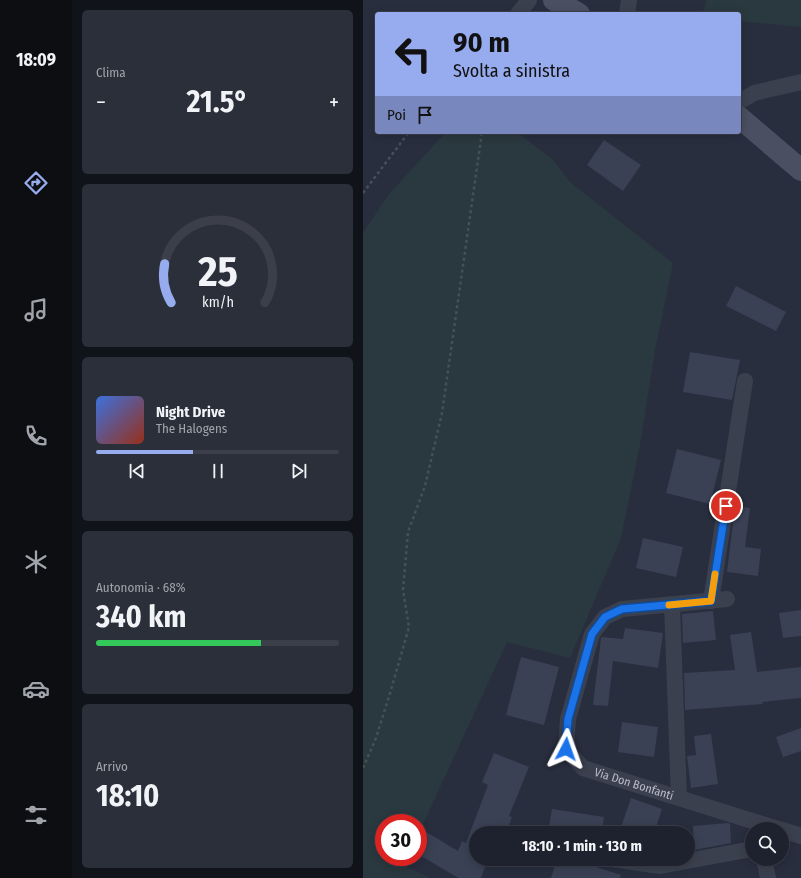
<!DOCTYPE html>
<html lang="it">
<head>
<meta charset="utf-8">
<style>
	:root { --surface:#1e222e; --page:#2b2f3a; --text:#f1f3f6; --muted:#a1a4aa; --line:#3c3f4a; --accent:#97abef }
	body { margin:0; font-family:"Fira Sans Condensed",sans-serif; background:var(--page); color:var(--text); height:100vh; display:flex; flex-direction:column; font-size:15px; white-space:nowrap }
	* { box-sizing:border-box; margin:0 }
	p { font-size:13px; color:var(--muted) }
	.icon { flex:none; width:22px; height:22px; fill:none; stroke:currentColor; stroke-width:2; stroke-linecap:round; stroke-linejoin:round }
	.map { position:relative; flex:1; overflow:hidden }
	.side { display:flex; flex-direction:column; gap:10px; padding:10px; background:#101319; width:291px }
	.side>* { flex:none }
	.banner { position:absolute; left:12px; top:12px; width:366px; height:122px; border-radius:4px; box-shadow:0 2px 10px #0003,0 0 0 1px var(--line); background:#97abef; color:#111; overflow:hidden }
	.fabs { position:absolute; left:382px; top:822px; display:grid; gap:8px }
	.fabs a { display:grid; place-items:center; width:44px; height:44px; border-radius:50%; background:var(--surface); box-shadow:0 2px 10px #0003,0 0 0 1px var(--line); font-size:20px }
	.speed { position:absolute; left:12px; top:814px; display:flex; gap:8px; font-size:20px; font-weight:700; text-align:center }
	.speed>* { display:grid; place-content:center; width:52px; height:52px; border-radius:50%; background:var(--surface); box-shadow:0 2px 10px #0003,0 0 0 1px var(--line); line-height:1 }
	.speed .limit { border:6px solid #d22; background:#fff; color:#111 }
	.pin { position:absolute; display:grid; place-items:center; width:34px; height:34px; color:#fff; margin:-17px; border:2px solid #fff; border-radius:50%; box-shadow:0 1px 4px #0007 }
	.me { position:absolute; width:44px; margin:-22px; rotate:4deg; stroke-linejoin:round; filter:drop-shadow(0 0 3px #0008) }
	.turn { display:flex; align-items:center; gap:14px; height:84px; padding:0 12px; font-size:18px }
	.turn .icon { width:52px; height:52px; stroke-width:2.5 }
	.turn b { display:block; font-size:28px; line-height:34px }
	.then { display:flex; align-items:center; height:38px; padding:0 12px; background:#0003; gap:8px; font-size:15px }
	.big { font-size:30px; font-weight:700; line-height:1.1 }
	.side .card { flex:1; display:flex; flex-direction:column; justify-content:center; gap:6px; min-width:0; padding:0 14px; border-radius:6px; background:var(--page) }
	.side .dial { align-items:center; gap:0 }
	.dial svg { height:104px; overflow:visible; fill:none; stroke:var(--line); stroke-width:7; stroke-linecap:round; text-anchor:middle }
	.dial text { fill:var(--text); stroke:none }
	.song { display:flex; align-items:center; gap:12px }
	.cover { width:48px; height:48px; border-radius:6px; background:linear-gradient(135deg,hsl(220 70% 55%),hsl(10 70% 35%)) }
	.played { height:4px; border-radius:2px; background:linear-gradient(90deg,var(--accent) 40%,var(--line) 40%) }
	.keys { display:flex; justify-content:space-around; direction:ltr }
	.heat { display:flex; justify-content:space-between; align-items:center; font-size:22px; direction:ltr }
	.charge { height:6px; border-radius:3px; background:linear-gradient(90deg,#34c759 68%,var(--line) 0) }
	.trip { position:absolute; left:106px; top:826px; width:226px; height:40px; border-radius:20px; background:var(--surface); box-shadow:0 2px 10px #0003,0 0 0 1px var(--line); font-weight:700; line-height:40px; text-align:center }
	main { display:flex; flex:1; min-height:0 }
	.tabs { display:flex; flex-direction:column; width:72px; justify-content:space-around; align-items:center; background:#0c0e12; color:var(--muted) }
	.tabs .icon { width:28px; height:28px }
	.tabs .current { color:var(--accent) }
	.tabs b { font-size:18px; color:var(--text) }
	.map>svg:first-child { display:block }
	.green { fill:#2a393f }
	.building { fill:#3a4154 }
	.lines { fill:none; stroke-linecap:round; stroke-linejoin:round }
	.path { stroke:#435257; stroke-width:2.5; stroke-dasharray:3 3; stroke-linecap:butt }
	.street { stroke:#3b404e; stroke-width:16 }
	.secondary { stroke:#4a4f61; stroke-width:22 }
	.route-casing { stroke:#114b97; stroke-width:10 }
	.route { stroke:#1a73e8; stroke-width:7 }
	.slow { stroke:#f59e0b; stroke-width:7 }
	.labels { text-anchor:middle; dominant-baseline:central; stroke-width:4; stroke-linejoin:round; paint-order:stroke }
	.street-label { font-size:12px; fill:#b8bcc9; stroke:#202534 }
</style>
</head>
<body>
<main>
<nav class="tabs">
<b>18:09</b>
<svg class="icon current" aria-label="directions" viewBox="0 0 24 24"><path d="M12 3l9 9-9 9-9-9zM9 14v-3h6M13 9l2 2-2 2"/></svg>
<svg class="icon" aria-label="music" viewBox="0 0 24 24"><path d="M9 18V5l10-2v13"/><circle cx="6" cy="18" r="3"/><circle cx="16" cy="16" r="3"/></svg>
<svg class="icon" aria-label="phone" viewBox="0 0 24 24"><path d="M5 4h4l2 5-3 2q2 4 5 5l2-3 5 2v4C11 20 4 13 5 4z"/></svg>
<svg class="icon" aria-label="climate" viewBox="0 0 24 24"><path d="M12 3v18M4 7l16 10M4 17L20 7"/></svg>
<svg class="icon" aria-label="car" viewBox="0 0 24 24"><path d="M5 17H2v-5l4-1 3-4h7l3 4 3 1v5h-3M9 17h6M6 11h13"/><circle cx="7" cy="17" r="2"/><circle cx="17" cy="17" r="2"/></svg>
<svg class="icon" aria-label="filters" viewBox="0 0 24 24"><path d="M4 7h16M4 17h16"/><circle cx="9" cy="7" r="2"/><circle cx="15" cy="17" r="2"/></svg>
</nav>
<section class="side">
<div class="card"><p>Clima</p>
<div class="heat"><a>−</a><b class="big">21.5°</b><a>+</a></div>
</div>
<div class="card dial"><svg viewBox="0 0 100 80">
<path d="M14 69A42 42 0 1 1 86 69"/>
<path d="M14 69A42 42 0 0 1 9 39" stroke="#97abef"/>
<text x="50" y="56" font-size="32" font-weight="700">25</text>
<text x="50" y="72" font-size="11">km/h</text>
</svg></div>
<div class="card">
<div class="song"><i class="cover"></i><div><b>Night Drive</b><p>The Halogens</p></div></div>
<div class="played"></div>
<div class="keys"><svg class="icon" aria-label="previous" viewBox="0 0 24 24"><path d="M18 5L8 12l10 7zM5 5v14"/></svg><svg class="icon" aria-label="pause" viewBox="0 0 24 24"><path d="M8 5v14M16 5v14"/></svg><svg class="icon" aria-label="next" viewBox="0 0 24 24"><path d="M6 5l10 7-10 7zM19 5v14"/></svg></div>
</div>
<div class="card"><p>Autonomia · 68%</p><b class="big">340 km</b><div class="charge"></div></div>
<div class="card"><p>Arrivo</p><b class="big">18:10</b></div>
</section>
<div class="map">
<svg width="438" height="878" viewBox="0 0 438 878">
	<rect width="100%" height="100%" fill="#282e3e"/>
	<g class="green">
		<polygon points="344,0 438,0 438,27 376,21 376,14 348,14 340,11"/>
		<polygon points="83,132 154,132 190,160 208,183 310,263 292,350 277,445 258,538 207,658 144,642 55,835 55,823 21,823 21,857 45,857 41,866 68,878 0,878 0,233 26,194"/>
	</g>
	<g class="building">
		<polygon points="241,140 278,165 260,191 224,165"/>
		<polygon points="373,286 423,312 413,331 363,306"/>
		<polygon points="327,352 377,360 369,400 320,392"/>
		<polygon points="314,449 358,460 347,504 303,493"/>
		<polygon points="372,506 387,508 382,547 398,549 395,576 364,572"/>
		<polygon points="280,538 320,547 313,577 273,568"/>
		<polygon points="438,610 438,636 420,638 416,613"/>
		<polygon points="350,611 353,640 320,643 319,614"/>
		<polygon points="262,628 300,633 295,668 250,661 245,706 230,705 238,638 239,637 260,639"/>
		<polygon points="388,632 394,672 438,667 438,698 399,702 400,704 322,710 321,673 372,670 367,635"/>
		<polygon points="158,657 196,667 181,725 143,715"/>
		<polygon points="259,722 295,727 291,757 255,752"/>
		<polygon points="438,728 438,751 420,757 413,737"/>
		<polygon points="348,734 355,784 328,788 324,756 333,755 331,736"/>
		<polygon points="131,753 166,767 146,816 149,817 143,833 113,833 113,859 125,859 118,878 96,878 90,875 55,854 55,827 95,851 99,841 103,843 125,785 119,782"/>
		<polygon points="268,798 299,809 291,833 275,833 258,827"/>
		<polygon points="189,809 241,817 239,833 185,833"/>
		<polygon points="365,823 367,824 368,843 331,850 330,826"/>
		<polygon points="194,859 208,859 258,875 257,878 188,878"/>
	</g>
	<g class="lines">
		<g class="path">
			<polyline points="0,193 46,132"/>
			<polyline points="0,768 13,738 28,690 46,627 40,590 45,532 62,486 79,413 119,132"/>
		</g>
		<g class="street">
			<polyline points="155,14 166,0"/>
			<polyline points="264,14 266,0"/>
			<polyline points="376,102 391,93 438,82"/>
			<path id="s1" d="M 364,599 L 259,609 L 242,617 L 229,634 L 205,719 L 203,749 L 220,768 L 415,829"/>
			<polyline points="348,601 382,381"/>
			<polyline points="309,604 316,798"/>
			<polyline points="419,830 438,836"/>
			<polyline points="249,859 297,866 389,849"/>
			<polyline points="401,859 405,878"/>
		</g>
		<g class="secondary">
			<polyline points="191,0 216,14"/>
			<polyline points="376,117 438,170"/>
		</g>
	</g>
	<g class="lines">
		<g class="route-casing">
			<polyline id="route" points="203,749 205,719 229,634 242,617 259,609 348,601 363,506"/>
		</g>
		<use href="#route" class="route"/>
		<polyline class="slow" points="306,605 348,601 352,574"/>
	</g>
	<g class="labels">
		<g class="street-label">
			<text stroke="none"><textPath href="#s1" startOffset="343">Via Don Bonfanti</textPath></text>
		</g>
	</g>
</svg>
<div class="fabs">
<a><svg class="icon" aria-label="search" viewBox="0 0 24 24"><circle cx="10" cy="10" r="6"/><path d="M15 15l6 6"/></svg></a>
</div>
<div class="speed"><div class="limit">30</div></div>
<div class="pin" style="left:363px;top:506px;background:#d93025"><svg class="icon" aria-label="arrive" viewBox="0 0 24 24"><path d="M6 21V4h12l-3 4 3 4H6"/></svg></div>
<svg class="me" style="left:203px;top:749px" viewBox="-20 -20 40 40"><path d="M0-17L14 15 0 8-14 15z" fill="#1a73e8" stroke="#fff" stroke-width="4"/></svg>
<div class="trip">18:10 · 1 min · 130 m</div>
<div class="banner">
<div class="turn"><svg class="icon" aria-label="left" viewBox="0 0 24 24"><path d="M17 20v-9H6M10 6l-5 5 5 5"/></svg><div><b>90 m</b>Svolta a sinistra</div></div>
<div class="then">Poi<svg class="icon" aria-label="arrive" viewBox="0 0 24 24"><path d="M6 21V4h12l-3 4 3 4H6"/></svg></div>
</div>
</div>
</main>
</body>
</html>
